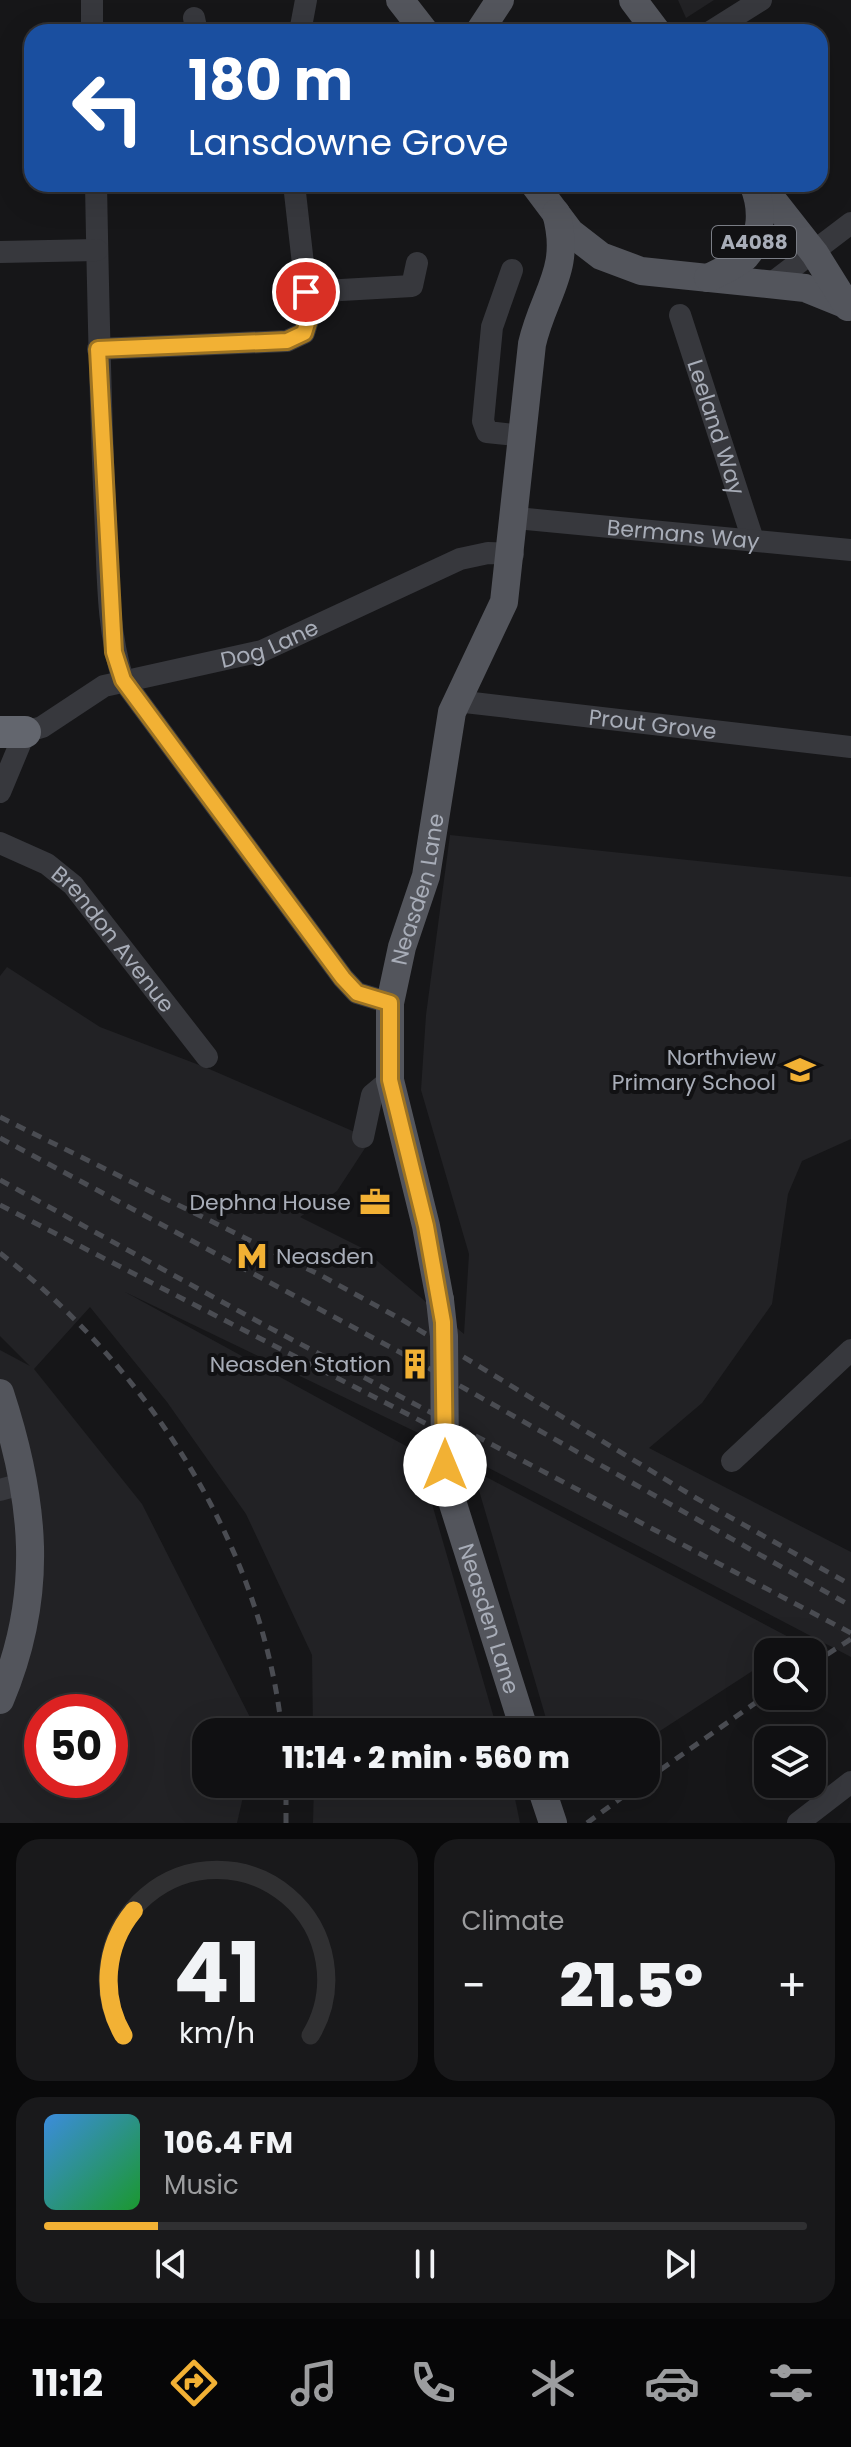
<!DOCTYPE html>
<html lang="en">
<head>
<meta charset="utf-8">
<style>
	:root { --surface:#101012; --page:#19191b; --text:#f1f3f6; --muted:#9c9d9f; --line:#303032; --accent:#f2b134 }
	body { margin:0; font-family:Poppins,sans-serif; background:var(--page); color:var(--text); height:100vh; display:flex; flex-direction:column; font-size:30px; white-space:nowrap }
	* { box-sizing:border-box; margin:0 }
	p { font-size:26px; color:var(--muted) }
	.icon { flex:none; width:44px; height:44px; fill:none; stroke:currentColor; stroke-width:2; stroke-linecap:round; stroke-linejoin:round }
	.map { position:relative; height:1823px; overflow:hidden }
	.side { display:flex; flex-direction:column; gap:16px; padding:16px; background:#09090a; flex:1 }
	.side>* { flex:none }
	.top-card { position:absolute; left:24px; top:24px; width:804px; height:168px; border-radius:24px; box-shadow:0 8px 32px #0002,0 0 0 2px var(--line); background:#1a4fa0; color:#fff; overflow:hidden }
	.tools { position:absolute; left:754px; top:1638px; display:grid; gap:16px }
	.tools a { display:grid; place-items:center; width:72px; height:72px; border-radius:16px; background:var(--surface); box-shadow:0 8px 32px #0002,0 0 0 2px var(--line); font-size:40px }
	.speed { position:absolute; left:24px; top:1694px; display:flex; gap:16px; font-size:40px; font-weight:700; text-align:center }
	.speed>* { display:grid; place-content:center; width:104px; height:104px; border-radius:50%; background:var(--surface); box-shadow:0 8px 32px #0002,0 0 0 2px var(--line); line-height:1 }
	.speed .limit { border:12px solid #d22; background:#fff; color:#111 }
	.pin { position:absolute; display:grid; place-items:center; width:68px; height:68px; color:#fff; margin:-34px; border:4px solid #fff; border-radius:50%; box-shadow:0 2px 8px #0007 }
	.me { position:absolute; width:88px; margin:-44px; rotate:0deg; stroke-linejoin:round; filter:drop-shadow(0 0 6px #0008) }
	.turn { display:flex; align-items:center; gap:28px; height:168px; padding:0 32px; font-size:36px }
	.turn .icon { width:104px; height:104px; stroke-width:2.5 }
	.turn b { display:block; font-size:56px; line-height:68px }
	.big { font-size:60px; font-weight:800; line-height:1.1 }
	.side .widget { flex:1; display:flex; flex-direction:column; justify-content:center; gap:12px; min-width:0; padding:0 28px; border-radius:24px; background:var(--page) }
	.side .dial { align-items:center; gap:0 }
	.dial svg { height:208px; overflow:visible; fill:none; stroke:var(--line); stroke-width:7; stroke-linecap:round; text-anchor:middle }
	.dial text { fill:var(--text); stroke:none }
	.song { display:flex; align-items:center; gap:24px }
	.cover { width:96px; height:96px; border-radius:12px; background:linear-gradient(135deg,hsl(210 70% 55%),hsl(130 70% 35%)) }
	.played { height:8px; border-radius:4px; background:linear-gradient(90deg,var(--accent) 15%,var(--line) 15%) }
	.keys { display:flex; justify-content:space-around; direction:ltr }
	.heat { display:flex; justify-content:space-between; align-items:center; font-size:44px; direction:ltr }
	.side .tiles { flex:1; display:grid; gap:16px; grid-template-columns:1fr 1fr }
	.widget:last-child { grid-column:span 2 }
	.trip { position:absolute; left:192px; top:1718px; width:468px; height:80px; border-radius:24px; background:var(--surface); box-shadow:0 8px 32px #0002,0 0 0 2px var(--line); font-weight:800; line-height:80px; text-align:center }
	.tabs { display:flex; height:128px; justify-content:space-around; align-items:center; background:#060607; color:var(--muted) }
	.tabs .icon { width:56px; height:56px }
	.tabs .on { color:var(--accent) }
	.tabs b { font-size:36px; color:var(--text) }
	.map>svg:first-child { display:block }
	.built { fill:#222225; fill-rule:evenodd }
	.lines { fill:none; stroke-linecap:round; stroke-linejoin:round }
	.minor { stroke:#37383d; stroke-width:22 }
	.major { stroke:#53555c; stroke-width:28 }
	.highway { stroke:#63666e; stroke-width:32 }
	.rail { stroke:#4a4c52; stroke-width:5; stroke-dasharray:10 8; stroke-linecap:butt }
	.major-bridge { stroke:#53555c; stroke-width:28 }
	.route-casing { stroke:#9d7322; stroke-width:20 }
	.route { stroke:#f2b134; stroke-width:14 }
	.labels { text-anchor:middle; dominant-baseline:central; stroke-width:8; stroke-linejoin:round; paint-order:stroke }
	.shield { fill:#111113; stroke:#7b7e86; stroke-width:2 }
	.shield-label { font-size:20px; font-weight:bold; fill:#a8adb8 }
	.street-label { font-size:22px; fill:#a8adb8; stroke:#111113 }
	.poi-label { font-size:22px; fill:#a8adb8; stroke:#111113; text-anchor:end }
</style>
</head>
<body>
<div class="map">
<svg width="851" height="1823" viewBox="0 0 851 1823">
	<rect width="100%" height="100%" fill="#161618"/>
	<g class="built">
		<polygon points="678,0 714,0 686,18"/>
		<path d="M 450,835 L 851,877 L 851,1139 L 802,1161 L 788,1194 L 772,1304 L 702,1403 L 649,1448 L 851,1552 L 851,1657 L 462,1454 L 125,1292 L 417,1452 L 498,1732 L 313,1732 L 312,1655 L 246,1514 L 167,1402 L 90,1307 L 34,1369 L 142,1504 L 257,1731 L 206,1732 L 206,1784 L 246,1784 L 237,1823 L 0,1823 L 0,1350 L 30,1366 L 0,1336 L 0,976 L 7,967 L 100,1027 L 207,1068 L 371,1139 L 337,1191 L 300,1217 L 362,1248 L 464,1334 L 469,1254 L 421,1090 L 426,1015 ZM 42,1712 L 110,1712 L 110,1780 L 42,1780 Z"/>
		<polygon points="473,1470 798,1642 782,1652 768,1652 768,1661 646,1740 646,1732 550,1732"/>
		<polygon points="314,1784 512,1784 520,1823 313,1823"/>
	</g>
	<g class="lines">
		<g class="minor">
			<polyline points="92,0 92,32"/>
			<polyline points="194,18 197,32"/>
			<polyline points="300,32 306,0"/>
			<polyline points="710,32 761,0"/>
			<path d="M 96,184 C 98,293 100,401 105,510 C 108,566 106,626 123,680 L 343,978 L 357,993 L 390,1003"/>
			<polyline points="0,252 97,250"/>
			<polyline points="512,270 492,327 483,421 487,432 524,436"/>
			<polyline points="772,283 851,223"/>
			<polyline points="306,292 412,286 417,263"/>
			<path id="s1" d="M 680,315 L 753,540"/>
			<polyline points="98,349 287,341 304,333 309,317 294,184"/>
			<path id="s2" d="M 516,518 L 851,550"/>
			<path id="s3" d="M 456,701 L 851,747"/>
			<path id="s4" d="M 0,792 L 25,732 L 42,727 L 104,686 L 262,651 L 460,559 L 488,553 L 513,554"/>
			<path id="s5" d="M 0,843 L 47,864 L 73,885 L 207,1057"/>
			<polyline points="363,1137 372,1095 390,1080"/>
			<polyline points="732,1461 851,1350"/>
			<polyline points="0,1490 25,1483"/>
			<polyline points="798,1823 851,1782"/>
		</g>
		<g class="major">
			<polyline points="400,0 425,32"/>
			<polyline points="633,0 657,32"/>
			<polyline points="479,32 500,0"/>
			<polyline points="534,184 570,232 601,256 641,271 805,288 847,305"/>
			<polyline points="760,184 815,254 848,307"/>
			<path d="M 708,278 C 719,272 737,265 746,256 C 763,236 763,207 753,184"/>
			<path id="s6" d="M 440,1300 L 426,1226 L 390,1080 L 390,1003 L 402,947 L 426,876 L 452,712 L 504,602 L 532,344 C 544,292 572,270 556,213"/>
			<path d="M 0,1393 C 35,1500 45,1594 0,1700"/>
			<path id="s7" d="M 445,1465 L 453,1504 L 525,1732"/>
			<polyline points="540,1784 553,1823"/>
		</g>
		<polyline class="highway" points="0,732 25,732"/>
		<g class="rail">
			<polyline points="0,1117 322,1276 406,1322 696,1498 851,1585"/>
			<polyline points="0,1138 407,1356 851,1606"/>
			<polyline points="0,1180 268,1327 851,1633"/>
			<polyline points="0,1205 458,1440"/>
			<path d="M 0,1253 C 147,1368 262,1544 282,1732"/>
			<polyline points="812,1664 851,1639"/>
			<polyline points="646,1780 768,1694"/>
			<polyline points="286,1823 286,1784"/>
			<polyline points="587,1823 640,1784"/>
		</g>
		<polyline class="major-bridge" points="440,1300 444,1336 445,1465"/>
	</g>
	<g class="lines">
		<g class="route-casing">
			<polyline id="route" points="306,292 309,317 304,333 287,341 98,349 114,652 123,680 343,978 357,993 390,1003 390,1080 426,1226 443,1322 445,1465"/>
		</g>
		<use href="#route" class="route"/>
	</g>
	<defs>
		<g id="school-bare" transform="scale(2.4)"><path d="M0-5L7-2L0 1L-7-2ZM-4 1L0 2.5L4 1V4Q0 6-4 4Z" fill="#f2b134" stroke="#111113" stroke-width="2.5" paint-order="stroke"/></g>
		<g id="office-bare" transform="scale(2.4)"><path d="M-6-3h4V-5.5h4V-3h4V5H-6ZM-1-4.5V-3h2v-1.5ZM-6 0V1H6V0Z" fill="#f2b134" stroke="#111113" stroke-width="2.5" paint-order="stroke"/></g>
		<g id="metro-bare" transform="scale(2.4)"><path d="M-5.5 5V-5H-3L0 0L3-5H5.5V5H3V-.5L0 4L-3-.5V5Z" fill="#f2b134" stroke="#111113" stroke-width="2.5" paint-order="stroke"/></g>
		<g id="building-bare" transform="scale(2.4)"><path d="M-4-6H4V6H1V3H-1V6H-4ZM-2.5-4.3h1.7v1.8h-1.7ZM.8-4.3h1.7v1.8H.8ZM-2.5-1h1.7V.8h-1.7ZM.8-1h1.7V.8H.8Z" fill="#f2b134" stroke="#111113" stroke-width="2.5" paint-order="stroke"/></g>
	</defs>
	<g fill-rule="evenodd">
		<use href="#school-bare" x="800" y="1070"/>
		<use href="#office-bare" x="375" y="1202"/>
		<use href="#metro-bare" x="252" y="1256"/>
		<use href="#building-bare" x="415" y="1364"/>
	</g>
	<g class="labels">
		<rect class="shield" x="712" y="226" width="84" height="32" rx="6"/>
		<g class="shield-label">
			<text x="754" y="242">A4088</text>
		</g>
		<g class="street-label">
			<text stroke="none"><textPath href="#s1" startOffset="118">Leeland Way</textPath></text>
			<text stroke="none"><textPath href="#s2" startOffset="168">Bermans Way</textPath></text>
			<text stroke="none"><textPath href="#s4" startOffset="328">Dog Lane</textPath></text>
			<text stroke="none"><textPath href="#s3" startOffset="198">Prout Grove</textPath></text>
			<text stroke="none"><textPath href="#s6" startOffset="420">Neasden Lane</textPath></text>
			<text stroke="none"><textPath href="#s5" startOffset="152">Brendon Avenue</textPath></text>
			<text stroke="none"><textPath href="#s7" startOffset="160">Neasden Lane</textPath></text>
		</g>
		<g class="poi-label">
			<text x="776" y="1057">Northview<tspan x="776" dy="25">Primary School</tspan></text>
			<text x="351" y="1202">Dephna House</text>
			<text x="276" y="1256" text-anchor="start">Neasden</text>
			<text x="391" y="1364">Neasden Station</text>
		</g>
	</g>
</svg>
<div class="tools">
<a><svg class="icon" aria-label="search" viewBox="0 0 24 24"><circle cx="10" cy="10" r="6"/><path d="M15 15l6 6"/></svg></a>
<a><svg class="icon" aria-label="layers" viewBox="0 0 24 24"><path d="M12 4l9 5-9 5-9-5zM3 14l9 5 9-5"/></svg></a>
</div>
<div class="speed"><div class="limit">50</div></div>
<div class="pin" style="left:306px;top:292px;background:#d93025"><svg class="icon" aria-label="arrive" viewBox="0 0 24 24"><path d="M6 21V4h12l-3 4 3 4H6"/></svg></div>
<svg class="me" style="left:445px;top:1465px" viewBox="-20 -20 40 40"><circle r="19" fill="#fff"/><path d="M0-13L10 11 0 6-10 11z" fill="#f2b134"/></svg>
<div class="trip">11:14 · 2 min · 560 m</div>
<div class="top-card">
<div class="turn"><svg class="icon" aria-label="left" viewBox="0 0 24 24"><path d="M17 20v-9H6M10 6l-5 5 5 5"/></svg><div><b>180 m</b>Lansdowne Grove</div></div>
</div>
</div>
<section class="side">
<div class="tiles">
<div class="widget dial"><svg viewBox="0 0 100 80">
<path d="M14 69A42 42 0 1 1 86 69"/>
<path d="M14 69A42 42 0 0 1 18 21" stroke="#f2b134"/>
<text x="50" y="56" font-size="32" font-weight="700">41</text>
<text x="50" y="72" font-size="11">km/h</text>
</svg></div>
<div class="widget"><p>Climate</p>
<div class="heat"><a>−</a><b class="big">21.5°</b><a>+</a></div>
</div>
<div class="widget">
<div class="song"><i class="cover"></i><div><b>106.4 FM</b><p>Music</p></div></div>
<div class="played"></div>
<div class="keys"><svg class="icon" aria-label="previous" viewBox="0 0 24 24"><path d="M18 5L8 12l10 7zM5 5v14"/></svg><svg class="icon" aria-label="pause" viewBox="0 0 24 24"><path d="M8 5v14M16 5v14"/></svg><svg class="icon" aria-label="next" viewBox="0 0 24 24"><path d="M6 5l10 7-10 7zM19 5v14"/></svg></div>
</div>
</div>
</section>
<nav class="tabs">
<b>11:12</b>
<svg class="icon on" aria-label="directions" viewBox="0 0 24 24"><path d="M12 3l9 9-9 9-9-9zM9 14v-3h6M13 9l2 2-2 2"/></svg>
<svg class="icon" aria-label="music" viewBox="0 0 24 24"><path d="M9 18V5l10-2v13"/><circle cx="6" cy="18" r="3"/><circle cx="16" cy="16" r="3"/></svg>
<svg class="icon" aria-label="phone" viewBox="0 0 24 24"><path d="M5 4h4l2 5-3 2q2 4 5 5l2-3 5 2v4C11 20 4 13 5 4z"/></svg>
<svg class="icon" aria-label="climate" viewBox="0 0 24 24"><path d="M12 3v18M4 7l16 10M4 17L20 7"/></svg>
<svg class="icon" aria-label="car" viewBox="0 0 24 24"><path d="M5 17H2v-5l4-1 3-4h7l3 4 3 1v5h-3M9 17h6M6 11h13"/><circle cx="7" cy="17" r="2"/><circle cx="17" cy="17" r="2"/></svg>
<svg class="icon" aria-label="filters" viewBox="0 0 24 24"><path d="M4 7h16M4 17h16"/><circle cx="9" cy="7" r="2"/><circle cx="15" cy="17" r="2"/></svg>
</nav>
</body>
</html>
